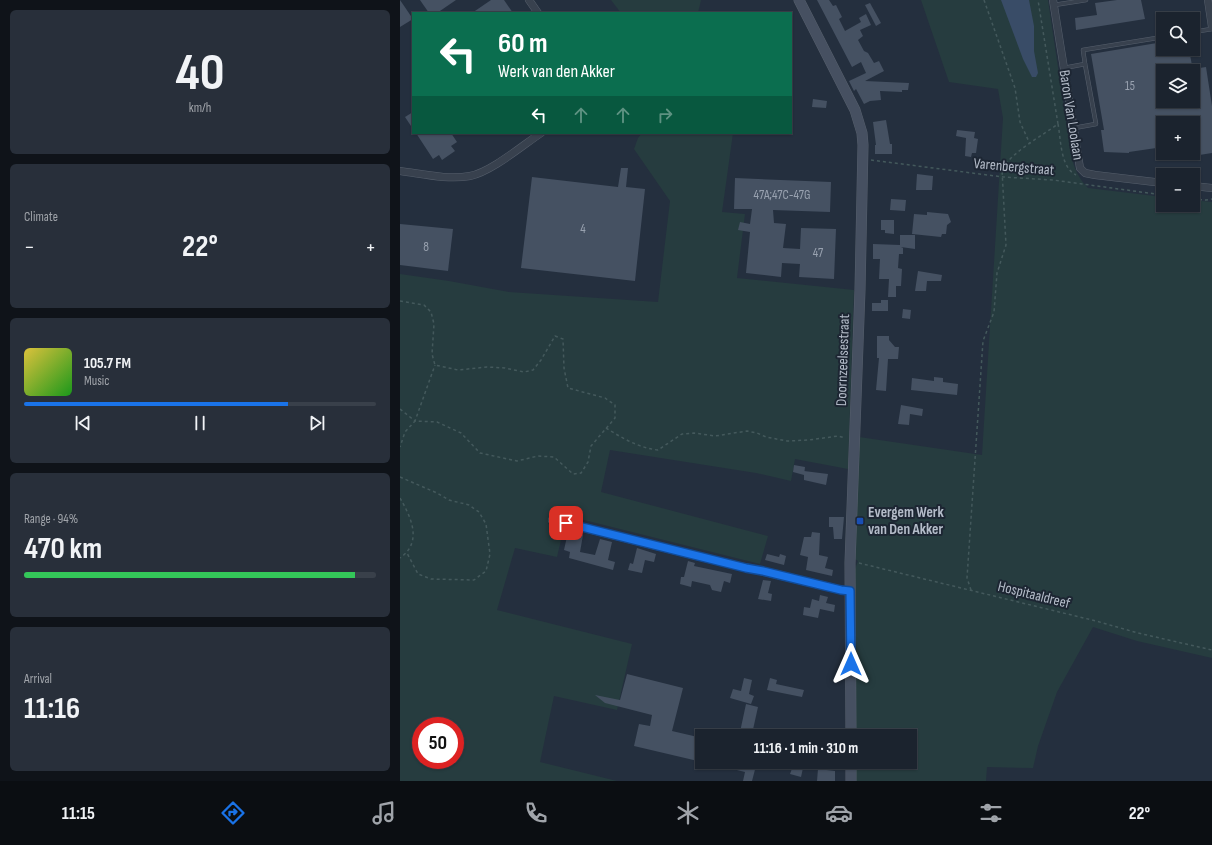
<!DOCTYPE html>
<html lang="en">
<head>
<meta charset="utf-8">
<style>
	:root { --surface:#1b232e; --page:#282f3a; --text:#f1f3f6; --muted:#a0a4aa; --line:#39404a; --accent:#1a73e8 }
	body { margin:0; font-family:"Sofia Sans Condensed",sans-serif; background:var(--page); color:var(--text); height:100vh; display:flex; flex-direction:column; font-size:15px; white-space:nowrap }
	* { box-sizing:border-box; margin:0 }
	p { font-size:13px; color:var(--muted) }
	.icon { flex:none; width:22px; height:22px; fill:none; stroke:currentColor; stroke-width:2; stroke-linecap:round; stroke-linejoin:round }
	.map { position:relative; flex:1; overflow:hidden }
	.side { display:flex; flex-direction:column; gap:10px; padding:10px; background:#0f1319; width:400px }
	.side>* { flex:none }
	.hud { position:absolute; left:12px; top:12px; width:380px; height:122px; border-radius:0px; box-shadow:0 1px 3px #0004,0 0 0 1px var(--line); background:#0b6e4f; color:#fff; overflow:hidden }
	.tools { position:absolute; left:756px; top:12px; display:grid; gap:8px }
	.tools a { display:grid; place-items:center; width:44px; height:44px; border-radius:0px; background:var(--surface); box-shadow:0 1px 3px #0004,0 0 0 1px var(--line); font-size:20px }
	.speed { position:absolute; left:12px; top:717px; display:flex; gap:8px; font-size:20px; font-weight:700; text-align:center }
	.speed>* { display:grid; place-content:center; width:52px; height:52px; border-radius:50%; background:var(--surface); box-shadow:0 1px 3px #0004,0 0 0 1px var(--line); line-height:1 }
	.speed .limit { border:6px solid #d22; background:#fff; color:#111 }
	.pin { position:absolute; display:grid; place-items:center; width:34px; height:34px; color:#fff; margin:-17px; border-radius:8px; box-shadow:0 2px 6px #0006 }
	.me { position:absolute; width:44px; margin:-22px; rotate:0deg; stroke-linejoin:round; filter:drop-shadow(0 0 3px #0008) }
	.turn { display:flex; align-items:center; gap:14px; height:84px; padding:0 20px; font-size:18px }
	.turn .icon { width:52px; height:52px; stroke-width:2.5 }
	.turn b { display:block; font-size:28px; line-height:34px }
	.lanes { display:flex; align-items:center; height:38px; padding:0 20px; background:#0003; justify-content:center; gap:20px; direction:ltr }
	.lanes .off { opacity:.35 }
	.big { font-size:30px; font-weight:700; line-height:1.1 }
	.side .widget { flex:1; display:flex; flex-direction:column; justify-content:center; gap:6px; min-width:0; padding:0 14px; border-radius:6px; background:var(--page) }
	.side .dial { align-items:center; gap:0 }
	.dial b { font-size:52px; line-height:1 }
	.song { display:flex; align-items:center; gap:12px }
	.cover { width:48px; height:48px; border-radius:6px; background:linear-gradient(135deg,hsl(50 70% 55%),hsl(120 70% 35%)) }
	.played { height:4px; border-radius:2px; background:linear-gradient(90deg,var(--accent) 75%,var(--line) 75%) }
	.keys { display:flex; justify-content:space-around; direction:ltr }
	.heat { display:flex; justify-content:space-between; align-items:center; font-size:22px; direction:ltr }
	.charge { height:6px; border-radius:3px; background:linear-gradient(90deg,#34c759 94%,var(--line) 0) }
	.trip { position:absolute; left:295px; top:729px; width:222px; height:40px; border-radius:0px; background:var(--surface); box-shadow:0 1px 3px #0004,0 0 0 1px var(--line); font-weight:700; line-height:40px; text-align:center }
	.dock { display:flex; height:64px; justify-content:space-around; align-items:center; background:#0b0e12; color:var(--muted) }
	.dock .icon { width:28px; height:28px }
	.dock .on { color:var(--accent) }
	.dock b { font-size:18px; color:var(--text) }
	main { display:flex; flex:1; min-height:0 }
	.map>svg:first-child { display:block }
	.green { fill:#263c3f; fill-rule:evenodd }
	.water { fill:#394c67 }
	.building { fill:#455162 }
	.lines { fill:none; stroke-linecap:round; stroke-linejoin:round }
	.service-casing { stroke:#565f6c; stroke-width:4.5 }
	.minor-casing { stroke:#565f6c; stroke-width:8 }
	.secondary-casing { stroke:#565f6c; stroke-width:11 }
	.path { stroke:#44595c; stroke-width:1.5; stroke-dasharray:3 3; stroke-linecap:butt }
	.service { stroke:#38414e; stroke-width:3.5 }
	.minor { stroke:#38414e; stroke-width:7 }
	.secondary { stroke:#465061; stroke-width:10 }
	.route-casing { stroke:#114b97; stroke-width:10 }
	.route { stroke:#1a73e8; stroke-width:7 }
	.transit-dot { fill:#1a4fb4; stroke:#1d2633; stroke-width:1.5 }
	.labels { text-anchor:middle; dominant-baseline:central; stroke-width:4; stroke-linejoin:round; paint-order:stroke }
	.number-label { font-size:13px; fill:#98a1af }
	.street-label { font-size:15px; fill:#b4bcc9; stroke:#1d2633 }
	.poi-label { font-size:15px; font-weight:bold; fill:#b4bcc9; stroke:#1d2633; text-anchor:start }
</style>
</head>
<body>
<main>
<section class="side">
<div class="widget dial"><b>40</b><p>km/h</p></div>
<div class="widget"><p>Climate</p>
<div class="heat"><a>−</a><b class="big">22°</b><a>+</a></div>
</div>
<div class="widget">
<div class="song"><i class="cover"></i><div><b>105.7 FM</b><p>Music</p></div></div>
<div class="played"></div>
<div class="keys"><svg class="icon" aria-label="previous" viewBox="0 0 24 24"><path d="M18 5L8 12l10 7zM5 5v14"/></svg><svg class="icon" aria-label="pause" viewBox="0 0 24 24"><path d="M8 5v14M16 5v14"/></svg><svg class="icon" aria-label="next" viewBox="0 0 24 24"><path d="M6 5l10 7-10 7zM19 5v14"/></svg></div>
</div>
<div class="widget"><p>Range · 94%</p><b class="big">470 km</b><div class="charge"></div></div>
<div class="widget"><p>Arrival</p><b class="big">11:16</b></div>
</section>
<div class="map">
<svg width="812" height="781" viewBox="0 0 812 781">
	<rect width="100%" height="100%" fill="#242f3e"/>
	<g class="green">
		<polygon points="211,0 301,0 298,13 221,13"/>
		<path d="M 521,0 L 648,0 L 671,155 C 674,168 679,179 688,188 L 763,197 L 763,205 L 793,205 L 793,200 L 812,202 L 812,658 L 737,641 L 693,627 L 657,692 L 638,746 L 633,768 L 587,767 L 586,781 L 456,781 L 456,762 L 510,762 L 510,736 L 456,736 L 455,569 L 458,561 L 455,559 L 459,437 L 582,455 L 603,118 L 598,89 L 549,82 Z"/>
		<path d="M 242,133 L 333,133 L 322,212 L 345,214 L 337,278 L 454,290 L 448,469 L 395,459 L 391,481 L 356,473 L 210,450 L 201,492 L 368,536 L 360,564 L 152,512 L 148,524 L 164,527 L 157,557 L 115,548 L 97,610 L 232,644 L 217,710 L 154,696 L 140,762 L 217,781 L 0,781 L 0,274 L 49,281 L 109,292 L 258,302 L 270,201 L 234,149 L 238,138 ZM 21,726 L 55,726 L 55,760 L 21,760 Z"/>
	</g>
	<polygon class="water" points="601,0 629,0 634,26 634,51 638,73 636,77 632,77 623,59"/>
	<g class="building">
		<polygon points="0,0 13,19 0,27"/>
		<polygon points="20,0 56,0 37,13 29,13"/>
		<polygon points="91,0 104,0 113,13 72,13"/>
		<polygon points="417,0 429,0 433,6 436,5 442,17 439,19 445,31 461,22 459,18 466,14 471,25 460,30 463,36 458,40 464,51 468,53 474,63 479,61 484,71 465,81 509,83 508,90 502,90 502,92 480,91 481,100 470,101 464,104 456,89 454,91 449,81 466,73 461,62 452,67"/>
		<polygon points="717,0 741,0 745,19 676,30 675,18 697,15 695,3"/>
		<polygon points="470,3 481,23 476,26 465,5"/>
		<polygon points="763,42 763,49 789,49 793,71 763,71 763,101 793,101 793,69 806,67 812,106 812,153 793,156 793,123 763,123 763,147 729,152 729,153 704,152 701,130 704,130 691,54"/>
		<polygon points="413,99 427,101 426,108 412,107"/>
		<polygon points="13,112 13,129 5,117"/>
		<polygon points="486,120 490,144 492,144 492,154 475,154 475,145 476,145 473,122"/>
		<polygon points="557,130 575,132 574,138 578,139 576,153 572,153 571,157 565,156 566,138 556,136"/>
		<polygon points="16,133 51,133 57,142 51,146 55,151 42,160 39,155 33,159"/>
		<polygon points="221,168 228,168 226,187 245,189 235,281 121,268 132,177 218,187"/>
		<polygon points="517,174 533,176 532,190 516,190"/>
		<polygon points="335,178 431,182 430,212 373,210 374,223 386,224 383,248 400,249 401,228 436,229 434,279 399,277 400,264 382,263 381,277 346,273 350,232 338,230 340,222 350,224 352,209 334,209"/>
		<polygon points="491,199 506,200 505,211 490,210"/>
		<polygon points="527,212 548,214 551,222 547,225 546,234 542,234 541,237 512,234 514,214 527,215"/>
		<polygon points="481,220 494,220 494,234 485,233 485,230 481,230"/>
		<polygon points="0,224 53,229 48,271 0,265"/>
		<polygon points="500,235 515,235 515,249 501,247 503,248 503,254 499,254 498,268 502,269 501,286 496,286 496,297 488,297 489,279 479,279 480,259 473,259 473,244 500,245 500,247"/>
		<polygon points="518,271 542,275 541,281 527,281 526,291 515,291"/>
		<polygon points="481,300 488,300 488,311 472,311 472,303 481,303"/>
		<polygon points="503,309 511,310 510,319 502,318"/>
		<polygon points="477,336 489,336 489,340 495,347 499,347 498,359 488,359 486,391 476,390 479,358 477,358"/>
		<polygon points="534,377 543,378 543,382 558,384 557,395 511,390 512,378 534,381"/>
		<polygon points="501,405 523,409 522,416 510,414 509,425 498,424"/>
		<polygon points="394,465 405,467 404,475 393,472"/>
		<polygon points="404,471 428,474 426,485 404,480"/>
		<polygon points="429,517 444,517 442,539 434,539 433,527 429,527"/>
		<polygon points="168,532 183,535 180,552 195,555 200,539 212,542 208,560 215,562 213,570 169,558 170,552 164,550"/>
		<polygon points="412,532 420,533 419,555 428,557 425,568 433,570 432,576 406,570 408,557 400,555 404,537 411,537"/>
		<polygon points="237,548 256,554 254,562 245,560 242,573 228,570 230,563 233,564"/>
		<polygon points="367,554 379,557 380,554 386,556 384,565 365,560"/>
		<polygon points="288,561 295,563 294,566 332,574 330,583 324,581 321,592 312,590 310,585 292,581 291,587 280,584 281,577 284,577"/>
		<polygon points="363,580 371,581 368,593 372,594 371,601 358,599"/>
		<polygon points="420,595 428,597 426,603 435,605 434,612 420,609 418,618 403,615 404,607 410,608 412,599 419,601"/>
		<polygon points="227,674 283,688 272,731 302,738 302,762 234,746 239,724 250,726 252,715 205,703 195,695 220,700"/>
		<polygon points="344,678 352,680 349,694 354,696 351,704 330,698 333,689 341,691"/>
		<polygon points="370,678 377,680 376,684 404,690 402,697 367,690"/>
		<polygon points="346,704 358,707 352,734 340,732"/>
		<polygon points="312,762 357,762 352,781 343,781 345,772 312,764"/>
		<polygon points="393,766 403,768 401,777 390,774"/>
		<polygon points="418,769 435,771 435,781 417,781"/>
	</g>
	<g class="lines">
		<g class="service-casing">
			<g id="service">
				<polyline points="654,5 686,0"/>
				<polyline points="793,32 812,29"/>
				<polyline points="685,64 683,50 763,37"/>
				<polyline points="664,68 685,64 696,124 674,128"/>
			</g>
		</g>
		<g class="minor-casing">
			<g id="minor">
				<polyline points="129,0 138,13"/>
				<polyline points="653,0 680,168 685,173 695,175 763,183"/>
				<polyline points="808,0 812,27"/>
				<path d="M 0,171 C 23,174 48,180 70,176 C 91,172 123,145 141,133"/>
				<polyline points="793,186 812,188"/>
				<polyline points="152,520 305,558 441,590 450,591"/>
			</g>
		</g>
		<g class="secondary-casing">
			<g id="secondary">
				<polyline points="399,0 455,110 462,133 463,145 460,290 450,563 451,736"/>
				<polyline points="451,781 451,762"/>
			</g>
		</g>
		<g class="path">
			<polyline points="584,0 615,88 620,122 630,144"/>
			<path d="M 658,124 C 661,139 660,167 676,175"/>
			<polyline points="471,160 603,177 653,180 763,195"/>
			<polyline points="793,199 806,200 812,199"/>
			<polyline points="0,301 24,305 31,312 34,324 32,354 35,365 58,370 87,367 105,368 124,372 133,370 141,360 155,336 163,339 164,368 168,388 205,398 215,405 215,418 191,446 188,462 181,473 173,474 154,457 138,456 117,461 80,453 61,433 37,422 15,421 5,432 0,447"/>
			<polyline points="0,409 15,421 35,365"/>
			<path d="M 206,428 C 222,438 239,448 258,450 L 282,434 L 294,433 L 315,436 L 347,431 L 357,433 L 366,437 L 387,441 L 409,440 L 438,436 L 445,438"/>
			<polyline points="0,477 37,493 49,500 69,505 79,512 86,524 90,554 86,571 74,580 31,579 18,574 7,553"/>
			<path d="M 0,498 C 11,517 23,542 0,558"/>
			<polyline points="459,563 696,621 738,633 812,650"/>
			<path d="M 571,590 L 567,578 L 583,341 L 594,312 L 597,273 L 606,245 L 602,170 C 611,152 642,136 658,124 L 638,0"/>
		</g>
		<use href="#service" class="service"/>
		<use href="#minor" class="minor"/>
		<use href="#secondary" class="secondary"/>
	</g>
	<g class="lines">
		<g class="route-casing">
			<polyline id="route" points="166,523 346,568 363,571 441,590 450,591 451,664"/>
		</g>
		<use href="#route" class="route"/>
	</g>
	<rect class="transit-dot" x="456" y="517" width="8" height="8" rx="2"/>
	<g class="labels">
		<g class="number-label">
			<text x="730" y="86">15</text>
			<text x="382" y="195">47A;47C-47G</text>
			<text x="183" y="229">4</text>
			<text x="26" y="247">8</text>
			<text x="418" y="253">47</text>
		</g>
		<g class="street-label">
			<text transform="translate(671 115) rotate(81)">Baron Van Loolaan</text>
			<text transform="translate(614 167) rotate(5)">Varenbergstraat</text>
			<text transform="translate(443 360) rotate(-88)">Doornzeelsestraat</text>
			<text transform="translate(634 595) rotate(14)">Hospitaaldreef</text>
		</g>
		<g class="poi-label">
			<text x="468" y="512">Evergem Werk<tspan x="468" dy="17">van Den Akker</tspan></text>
		</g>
	</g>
</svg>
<div class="tools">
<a><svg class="icon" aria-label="search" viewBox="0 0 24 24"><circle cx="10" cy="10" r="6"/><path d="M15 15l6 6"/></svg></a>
<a><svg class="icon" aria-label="layers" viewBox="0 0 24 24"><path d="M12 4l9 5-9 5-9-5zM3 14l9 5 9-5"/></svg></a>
<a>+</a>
<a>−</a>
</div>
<div class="speed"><div class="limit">50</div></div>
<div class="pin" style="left:166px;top:523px;background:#d93025"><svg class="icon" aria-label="arrive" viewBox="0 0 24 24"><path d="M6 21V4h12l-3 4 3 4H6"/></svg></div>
<svg class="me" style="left:451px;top:664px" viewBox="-20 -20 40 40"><path d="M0-17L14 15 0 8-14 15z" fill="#1a73e8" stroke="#fff" stroke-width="4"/></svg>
<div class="trip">11:16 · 1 min · 310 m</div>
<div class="hud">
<div class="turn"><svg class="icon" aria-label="left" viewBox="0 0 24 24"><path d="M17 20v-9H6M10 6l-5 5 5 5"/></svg><div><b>60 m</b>Werk van den Akker</div></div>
<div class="lanes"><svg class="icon" aria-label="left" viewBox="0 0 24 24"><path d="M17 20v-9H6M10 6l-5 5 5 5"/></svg><svg class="icon off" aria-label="ahead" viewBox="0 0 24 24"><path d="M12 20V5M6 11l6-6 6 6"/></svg><svg class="icon off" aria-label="ahead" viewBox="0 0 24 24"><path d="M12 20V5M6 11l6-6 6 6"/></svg><svg class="icon off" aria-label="right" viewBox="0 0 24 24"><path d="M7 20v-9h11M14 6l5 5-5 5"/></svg></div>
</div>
</div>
</main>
<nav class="dock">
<b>11:15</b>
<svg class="icon on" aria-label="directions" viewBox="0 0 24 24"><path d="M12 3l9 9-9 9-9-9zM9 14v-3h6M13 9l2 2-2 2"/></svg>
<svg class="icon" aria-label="music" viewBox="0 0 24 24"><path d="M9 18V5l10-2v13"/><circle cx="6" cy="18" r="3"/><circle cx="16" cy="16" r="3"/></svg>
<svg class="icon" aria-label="phone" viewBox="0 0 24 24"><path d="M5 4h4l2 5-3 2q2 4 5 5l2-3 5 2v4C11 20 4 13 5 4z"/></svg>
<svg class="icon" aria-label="climate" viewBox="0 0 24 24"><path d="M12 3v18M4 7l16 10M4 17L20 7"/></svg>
<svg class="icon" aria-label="car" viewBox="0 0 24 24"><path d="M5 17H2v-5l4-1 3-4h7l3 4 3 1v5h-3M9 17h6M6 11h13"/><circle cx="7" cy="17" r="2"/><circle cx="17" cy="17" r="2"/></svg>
<svg class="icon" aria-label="filters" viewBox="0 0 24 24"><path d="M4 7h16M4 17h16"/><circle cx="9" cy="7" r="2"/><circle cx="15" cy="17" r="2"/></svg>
<b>22°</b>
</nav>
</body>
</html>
